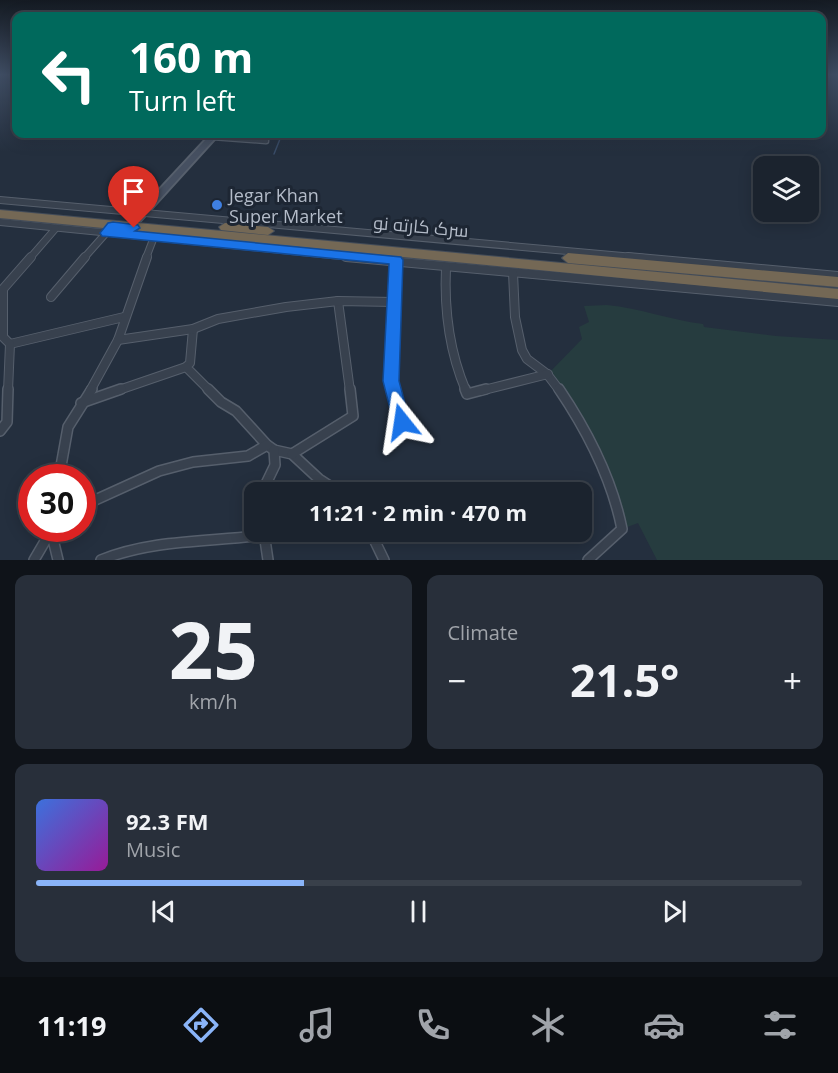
<!DOCTYPE html>
<html lang="en">
<head>
<meta charset="utf-8">
<style>
	:root { --surface:#1b232e; --page:#282f3a; --text:#f1f3f6; --muted:#a0a4aa; --line:#39404a; --accent:#8ab4f8 }
	body { margin:0; font-family:"Open Sans",Cairo,sans-serif; background:var(--page); color:var(--text); height:100vh; display:flex; flex-direction:column; font-size:22px; white-space:nowrap }
	* { box-sizing:border-box; margin:0 }
	p { font-size:20px; color:var(--muted) }
	.icon { flex:none; width:33px; height:33px; fill:none; stroke:currentColor; stroke-width:2; stroke-linecap:round; stroke-linejoin:round }
	.map { position:relative; height:560px; overflow:hidden }
	.side { display:flex; flex-direction:column; gap:15px; padding:15px; background:#0f1319; flex:1 }
	.side>* { flex:none }
	.hud { position:absolute; left:12px; top:12px; width:814px; height:126px; border-radius:12px; box-shadow:0 3px 15px #0003,0 0 0 2px var(--line); background:#00695c; color:#fff; overflow:hidden }
	.controls { position:absolute; left:753px; top:156px; display:grid; gap:12px }
	.controls a { display:grid; place-items:center; width:66px; height:66px; border-radius:12px; background:var(--surface); box-shadow:0 3px 15px #0003,0 0 0 2px var(--line); font-size:30px }
	.speed { position:absolute; left:18px; top:464px; display:flex; gap:12px; font-size:30px; font-weight:700; text-align:center }
	.speed>* { display:grid; place-content:center; width:78px; height:78px; border-radius:50%; background:var(--surface); box-shadow:0 3px 15px #0003,0 0 0 2px var(--line); line-height:1 }
	.speed .limit { border:9px solid #d22; background:#fff; color:#111 }
	.pin { position:absolute; display:grid; place-items:center; width:51px; height:51px; color:#fff; margin:-62px -26px; border-radius:50% 50% 50% 0; rotate:-45deg; box-shadow:0 0 6px #0007 }
	.pin .icon { rotate:45deg }
	.me { position:absolute; width:66px; margin:-33px; rotate:345deg; stroke-linejoin:round; filter:drop-shadow(0 0 4px #0008) }
	.turn { display:flex; align-items:center; gap:21px; height:126px; padding:0 18px; font-size:27px }
	.turn .icon { width:78px; height:78px; stroke-width:2.5 }
	.turn b { display:block; font-size:42px; line-height:51px }
	.big { font-size:45px; font-weight:700; line-height:1.1 }
	.side .tile { flex:1; display:flex; flex-direction:column; justify-content:center; gap:9px; min-width:0; padding:0 21px; border-radius:12px; background:var(--page) }
	.side .dial { align-items:center; gap:0 }
	.dial b { font-size:78px; line-height:1 }
	.song { display:flex; align-items:center; gap:18px }
	.cover { width:72px; height:72px; border-radius:9px; background:linear-gradient(135deg,hsl(220 70% 55%),hsl(300 70% 35%)) }
	.played { height:6px; border-radius:3px; background:linear-gradient(90deg,var(--accent) 35%,var(--line) 35%) }
	.keys { display:flex; justify-content:space-around; direction:ltr }
	.heat { display:flex; justify-content:space-between; align-items:center; font-size:33px; direction:ltr }
	.side .tiles { flex:1; display:grid; gap:15px; grid-template-columns:1fr 1fr }
	.tile:last-child { grid-column:span 2 }
	.trip { position:absolute; left:244px; top:482px; width:348px; height:60px; border-radius:12px; background:var(--surface); box-shadow:0 3px 15px #0003,0 0 0 2px var(--line); font-weight:700; line-height:60px; text-align:center }
	.tabs { display:flex; height:96px; justify-content:space-around; align-items:center; background:#0b0e12; color:var(--muted) }
	.tabs .icon { width:42px; height:42px }
	.tabs .selected { color:var(--accent) }
	.tabs b { font-size:27px; color:var(--text) }
	.map>svg:first-child { display:block }
	.green { fill:#263c3f }
	.lines { fill:none; stroke-linecap:round; stroke-linejoin:round }
	.stream { stroke:#394c67; stroke-width:1.5 }
	.street-far3-casing { stroke:#565f6c; stroke-width:7 }
	.street-far2-casing { stroke:#565f6c; stroke-width:8 }
	.street-far1-casing { stroke:#565f6c; stroke-width:10 }
	.street-casing { stroke:#565f6c; stroke-width:12 }
	.secondary-casing { stroke:#565f6c; stroke-width:4 }
	.highway-casing { stroke:#434c59; stroke-width:2 }
	.street-far3 { stroke:#38414e; stroke-width:4.5 }
	.street-far2 { stroke:#38414e; stroke-width:6 }
	.street-far1 { stroke:#38414e; stroke-width:8 }
	.street { stroke:#38414e; stroke-width:9 }
	.secondary { fill:#465061; fill-rule:evenodd }
	.highway { fill:#746855; fill-rule:evenodd }
	.route { fill:#1a73e8; stroke:#114b97; stroke-width:1.5 }
	.shop-dot { fill:#3f7fe0; stroke:#1d2633; stroke-width:2 }
	.labels { text-anchor:middle; dominant-baseline:central; stroke-width:6; stroke-linejoin:round; paint-order:stroke }
	.poi-label { font-size:18px; fill:#b4bcc9; stroke:#1d2633; text-anchor:start }
	.street-label { font-size:18px; fill:#b4bcc9; stroke:#1d2633 }
</style>
</head>
<body>
<div class="map">
<svg width="838" height="560" viewBox="0 0 838 560">
	<rect width="100%" height="100%" fill="#242f3e"/>
	<path class="green" d="M 607,305 C 640,308 670,320 703,324 L 704,327 L 776,336 L 838,340 L 838,560 L 657,560 L 638,523 L 622,529 L 584,426 L 548,374 L 582,339 L 579,327 L 589,322 L 584,306 Z"/>
	<g class="lines">
		<polyline class="stream" points="274,154 282,134"/>
		<g class="street-far3-casing">
			<polyline id="street-far3" points="212,137 266,141"/>
		</g>
		<g class="street-far2-casing">
			<g id="street-far2">
				<polyline points="0,200 645,258"/>
				<polyline points="0,222 361,258"/>
				<polyline points="30,258 56,228"/>
				<polyline points="84,258 107,232"/>
				<polyline points="146,258 154,237"/>
			</g>
		</g>
		<g class="street-far1-casing">
			<g id="street-far1">
				<polyline points="346,257 838,302"/>
				<polyline points="628,257 838,276"/>
				<path d="M 446,267 C 444,310 449,351 466,391"/>
				<polyline points="513,273 515,317 522,350 527,359 547,374 560,391"/>
				<polyline points="51,297 85,257"/>
				<polyline points="338,301 350,391"/>
				<polyline points="193,329 190,363 186,367 210,391"/>
				<polyline points="118,340 193,329 218,319 286,307 338,301 394,302"/>
				<polyline points="10,344 124,317"/>
				<polyline points="8,391 10,344 3,337 3,289 31,257"/>
				<polyline points="90,391 118,340 147,257"/>
				<polyline points="116,391 186,367"/>
				<polyline points="394,391 391,381 396,260"/>
				<polyline points="480,391 548,374"/>
			</g>
		</g>
		<g class="street-casing">
			<g id="street">
				<polyline points="208,389 221,402 236,411 267,445 274,450 292,454 319,479 339,492"/>
				<polyline points="393,389 402,422"/>
				<polyline points="465,389 467,394 486,389"/>
				<path d="M 559,389 C 588,432 612,479 622,529 L 588,560"/>
				<polyline points="81,403 121,389"/>
				<polyline points="0,431 7,422 8,389"/>
				<polyline points="292,454 353,416 350,389"/>
				<polyline points="59,477 68,427 92,389"/>
				<polyline points="262,492 275,465 274,450"/>
				<polyline points="82,506 159,471 193,462 248,456 267,445"/>
				<polyline points="51,531 58,560"/>
				<polyline points="370,531 384,560"/>
				<polyline points="264,533 268,560"/>
				<polyline points="34,560 51,531"/>
				<path d="M 101,560 C 153,539 210,542 265,535"/>
			</g>
		</g>
		<g class="secondary-casing">
			<polygon id="secondary" points="211,134 219,134 140,221 134,221 132,219 134,217"/>
		</g>
		<g class="highway-casing">
			<g id="highway">
				<polygon points="0,210 838,289 838,299 0,218"/>
				<polygon points="225,223 268,227 274,231 268,235 221,230 219,227"/>
				<polygon points="568,253 838,277 838,287 568,263 562,258"/>
			</g>
		</g>
		<use href="#street-far3" class="street-far3"/>
		<use href="#street-far2" class="street-far2"/>
		<use href="#street-far1" class="street-far1"/>
		<use href="#street" class="street"/>
		<use href="#secondary" class="secondary"/>
		<use href="#highway" class="highway"/>
	</g>
	<linearGradient id="sky" x2="0" y2="1"><stop stop-color="#141a22"/><stop offset="0.49" stop-color="#3f4d63"/><stop offset="1" stop-color="#3f4d63" stop-opacity="0"/></linearGradient>
	<rect width="838" height="152" fill="url(#sky)"/>
	<polygon class="route" points="113,222 138,225 140,228 135,231 401,257 403,260 399,381 410,422 408,428 402,430 395,428 383,381 389,264 102,236 100,233 108,223"/>
	<circle class="shop-dot" cx="217" cy="205" r="6"/>
	<g class="labels">
		<g class="poi-label">
			<text x="229" y="195">Jegar Khan<tspan x="229" dy="21">Super Market</tspan></text>
		</g>
		<g class="street-label">
			<text transform="translate(421 226) rotate(5)">سرک کارته نو</text>
		</g>
	</g>
</svg>
<div class="controls">
<a><svg class="icon" aria-label="layers" viewBox="0 0 24 24"><path d="M12 4l9 5-9 5-9-5zM3 14l9 5 9-5"/></svg></a>
</div>
<div class="speed"><div class="limit">30</div></div>
<div class="pin" style="left:134px;top:228px;background:#d93025"><svg class="icon" aria-label="arrive" viewBox="0 0 24 24"><path d="M6 21V4h12l-3 4 3 4H6"/></svg></div>
<svg class="me" style="left:402px;top:422px" viewBox="-20 -20 40 40"><path d="M0-17L14 15 0 8-14 15z" fill="#1a73e8" stroke="#fff" stroke-width="4"/></svg>
<div class="trip">11:21 · 2 min · 470 m</div>
<div class="hud">
<div class="turn"><svg class="icon" aria-label="left" viewBox="0 0 24 24"><path d="M17 20v-9H6M10 6l-5 5 5 5"/></svg><div><b>160 m</b>Turn left</div></div>
</div>
</div>
<section class="side">
<div class="tiles">
<div class="tile dial"><b>25</b><p>km/h</p></div>
<div class="tile"><p>Climate</p>
<div class="heat"><a>−</a><b class="big">21.5°</b><a>+</a></div>
</div>
<div class="tile">
<div class="song"><i class="cover"></i><div><b>92.3 FM</b><p>Music</p></div></div>
<div class="played"></div>
<div class="keys"><svg class="icon" aria-label="previous" viewBox="0 0 24 24"><path d="M18 5L8 12l10 7zM5 5v14"/></svg><svg class="icon" aria-label="pause" viewBox="0 0 24 24"><path d="M8 5v14M16 5v14"/></svg><svg class="icon" aria-label="next" viewBox="0 0 24 24"><path d="M6 5l10 7-10 7zM19 5v14"/></svg></div>
</div>
</div>
</section>
<nav class="tabs">
<b>11:19</b>
<svg class="icon selected" aria-label="directions" viewBox="0 0 24 24"><path d="M12 3l9 9-9 9-9-9zM9 14v-3h6M13 9l2 2-2 2"/></svg>
<svg class="icon" aria-label="music" viewBox="0 0 24 24"><path d="M9 18V5l10-2v13"/><circle cx="6" cy="18" r="3"/><circle cx="16" cy="16" r="3"/></svg>
<svg class="icon" aria-label="phone" viewBox="0 0 24 24"><path d="M5 4h4l2 5-3 2q2 4 5 5l2-3 5 2v4C11 20 4 13 5 4z"/></svg>
<svg class="icon" aria-label="climate" viewBox="0 0 24 24"><path d="M12 3v18M4 7l16 10M4 17L20 7"/></svg>
<svg class="icon" aria-label="car" viewBox="0 0 24 24"><path d="M5 17H2v-5l4-1 3-4h7l3 4 3 1v5h-3M9 17h6M6 11h13"/><circle cx="7" cy="17" r="2"/><circle cx="17" cy="17" r="2"/></svg>
<svg class="icon" aria-label="filters" viewBox="0 0 24 24"><path d="M4 7h16M4 17h16"/><circle cx="9" cy="7" r="2"/><circle cx="15" cy="17" r="2"/></svg>
</nav>
</body>
</html>
